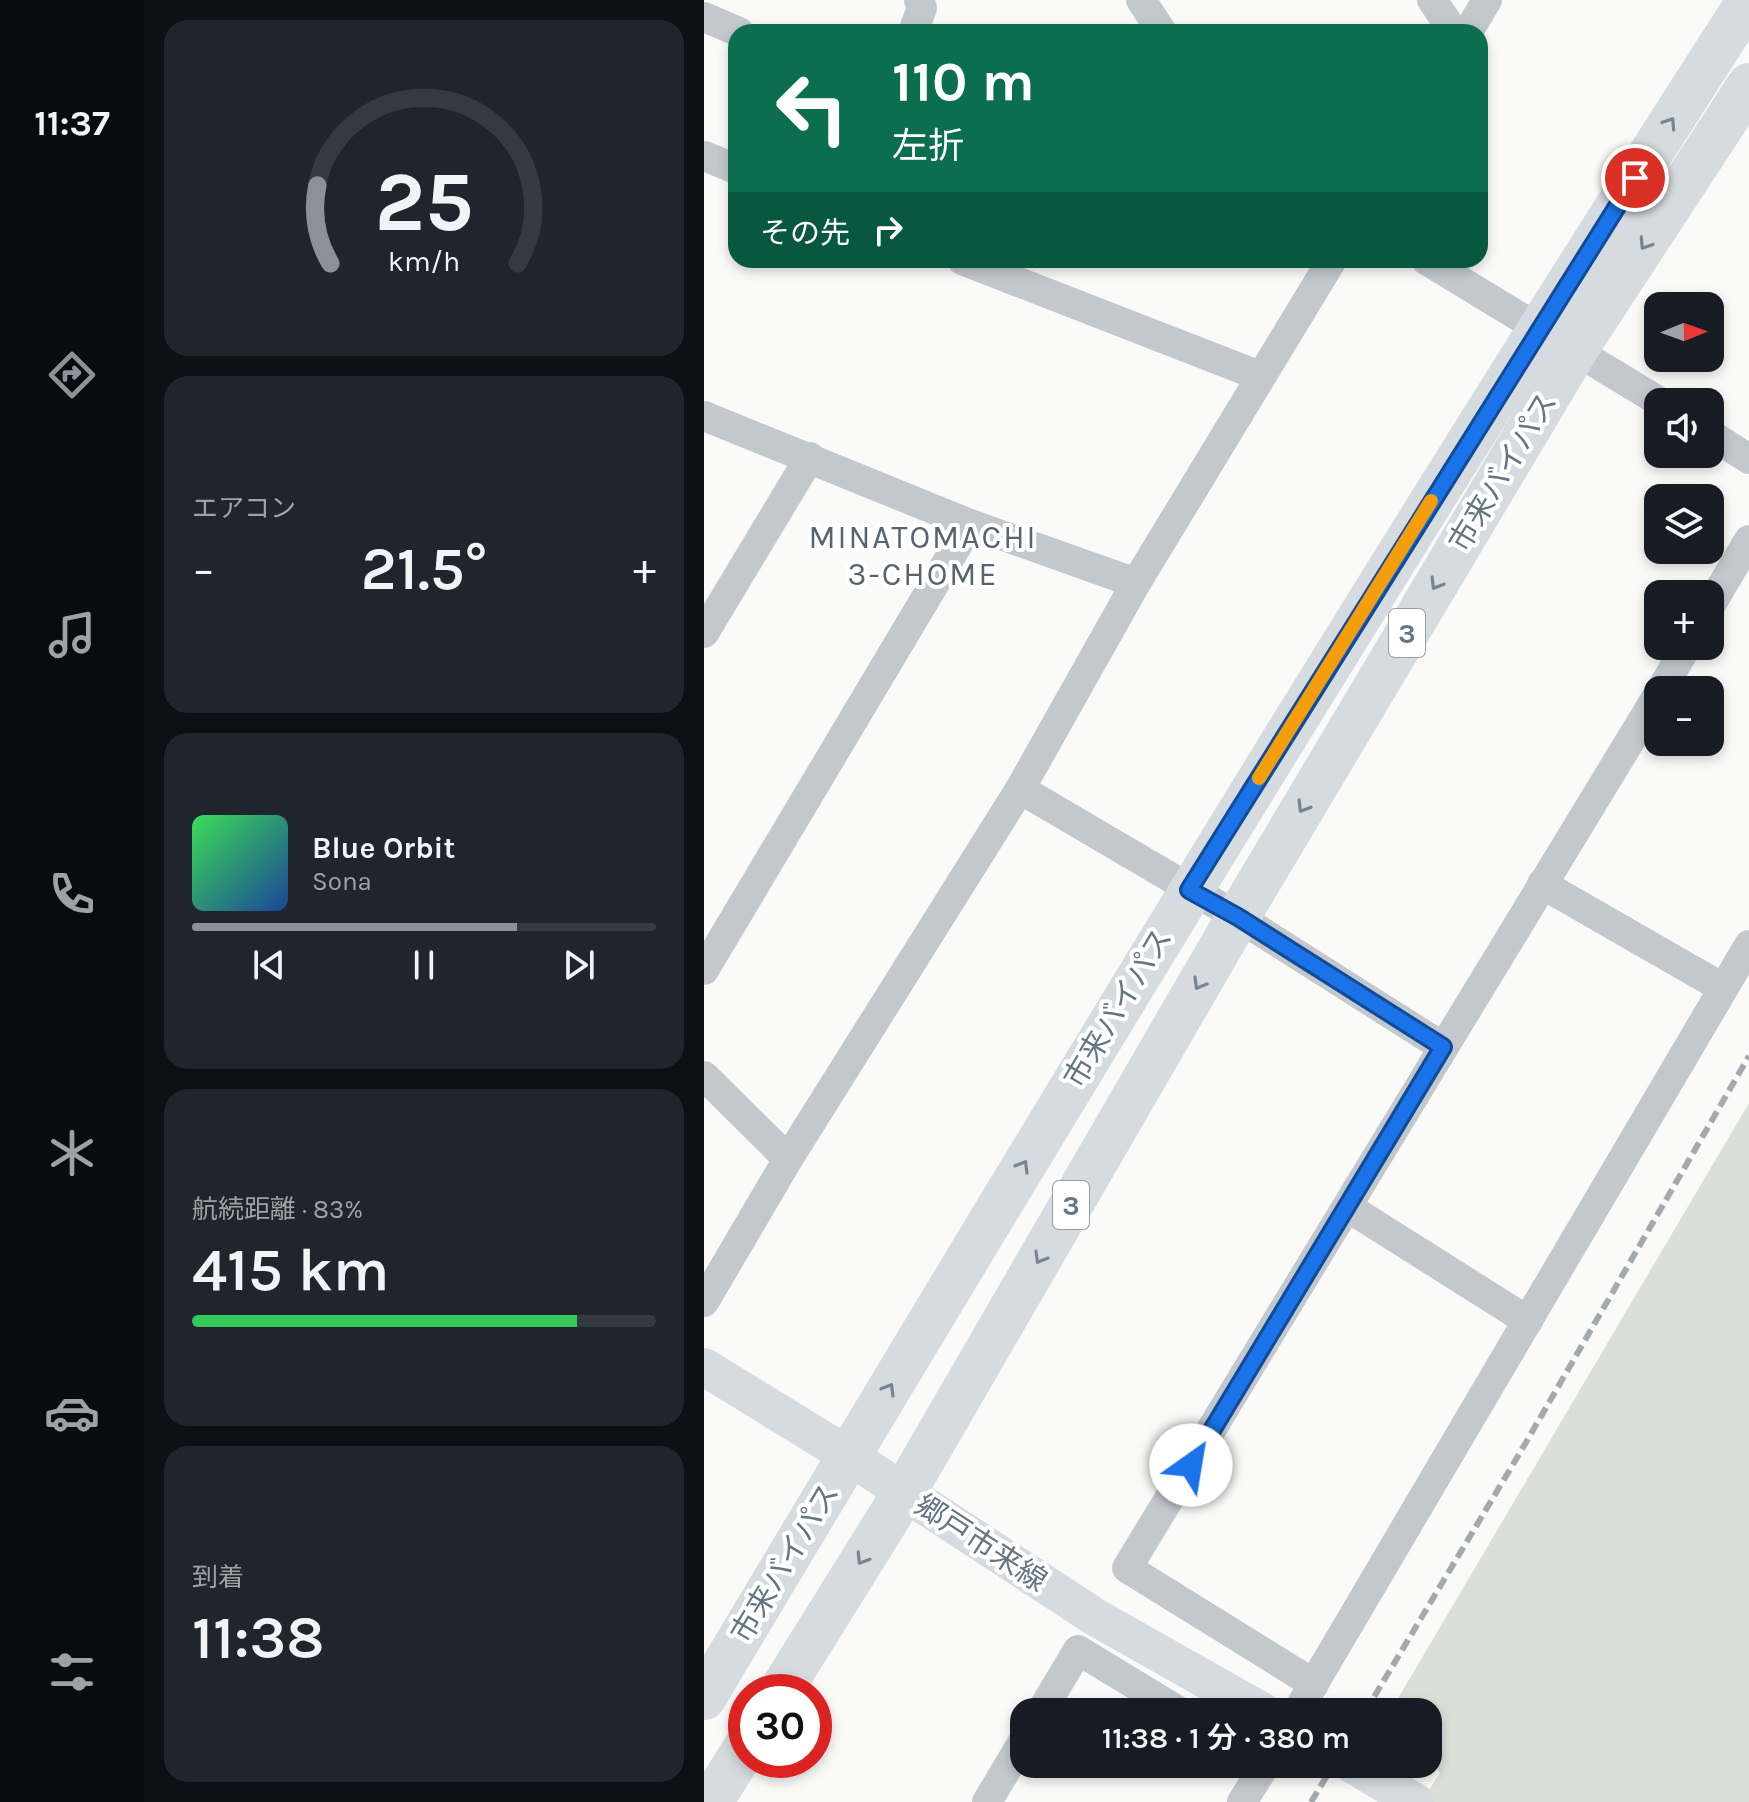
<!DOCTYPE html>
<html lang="ja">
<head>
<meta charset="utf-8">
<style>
	:root { --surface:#171b24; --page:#20242c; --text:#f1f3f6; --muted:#9ea1a6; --line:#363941; --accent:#8c9099 }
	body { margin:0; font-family:Karla,"Noto Sans JP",sans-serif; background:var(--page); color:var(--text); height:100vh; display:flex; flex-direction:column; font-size:30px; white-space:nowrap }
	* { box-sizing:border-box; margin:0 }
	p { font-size:26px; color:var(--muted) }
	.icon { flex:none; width:44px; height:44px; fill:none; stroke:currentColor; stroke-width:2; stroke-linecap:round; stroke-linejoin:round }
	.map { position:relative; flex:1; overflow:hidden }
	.drawer { display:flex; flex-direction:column; gap:20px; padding:20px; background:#0d0f14; width:560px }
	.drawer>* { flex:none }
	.banner { position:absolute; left:24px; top:24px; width:760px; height:244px; border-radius:24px; box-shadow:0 4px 12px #0003; background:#0b6e4f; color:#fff; overflow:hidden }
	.needle { width:52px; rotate:89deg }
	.controls { position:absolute; left:940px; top:292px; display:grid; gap:16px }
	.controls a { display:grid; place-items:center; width:80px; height:80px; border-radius:16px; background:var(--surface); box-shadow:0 4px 12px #0003; font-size:40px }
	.speed { position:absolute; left:24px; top:1674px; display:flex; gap:16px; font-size:40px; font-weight:700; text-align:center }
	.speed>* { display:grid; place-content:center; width:104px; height:104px; border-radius:50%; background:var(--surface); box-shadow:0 4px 12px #0003; line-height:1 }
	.speed .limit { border:12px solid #d22; background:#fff; color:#111 }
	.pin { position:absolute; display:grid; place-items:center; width:68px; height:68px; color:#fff; margin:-34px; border:4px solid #fff; border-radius:50%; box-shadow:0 2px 8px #0007 }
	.me { position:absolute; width:88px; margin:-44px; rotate:32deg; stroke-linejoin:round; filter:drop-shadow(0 0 6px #0008) }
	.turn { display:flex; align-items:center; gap:28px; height:168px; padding:0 32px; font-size:36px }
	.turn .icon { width:104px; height:104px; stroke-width:2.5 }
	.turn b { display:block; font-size:56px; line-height:68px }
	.then { display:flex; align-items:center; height:76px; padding:0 32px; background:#0003; gap:16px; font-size:30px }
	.big { font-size:60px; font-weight:600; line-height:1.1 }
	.drawer .card { flex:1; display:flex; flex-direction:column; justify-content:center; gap:12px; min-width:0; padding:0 28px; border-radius:24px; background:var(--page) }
	.drawer .dial { align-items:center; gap:0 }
	.dial svg { height:208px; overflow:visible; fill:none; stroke:var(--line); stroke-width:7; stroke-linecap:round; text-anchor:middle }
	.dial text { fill:var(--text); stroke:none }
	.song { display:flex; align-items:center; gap:24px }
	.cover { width:96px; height:96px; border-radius:12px; background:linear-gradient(135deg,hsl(130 70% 55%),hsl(220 70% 35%)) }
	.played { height:8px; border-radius:4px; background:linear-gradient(90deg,var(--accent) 70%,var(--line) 70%) }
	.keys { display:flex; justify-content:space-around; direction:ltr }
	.heat { display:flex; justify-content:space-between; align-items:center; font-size:44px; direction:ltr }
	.charge { height:12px; border-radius:6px; background:linear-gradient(90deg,#34c759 83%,var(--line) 0) }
	.trip { position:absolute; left:306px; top:1698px; width:432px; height:80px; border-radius:24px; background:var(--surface); box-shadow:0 4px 12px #0003; font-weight:600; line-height:80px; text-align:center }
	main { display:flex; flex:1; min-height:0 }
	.tabs { display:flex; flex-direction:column; width:144px; justify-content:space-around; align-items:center; background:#090b0e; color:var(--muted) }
	.tabs .icon { width:56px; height:56px }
	.tabs .current { color:var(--accent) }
	.tabs b { font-size:36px; color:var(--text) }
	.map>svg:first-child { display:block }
	.green { fill:#dadfd7 }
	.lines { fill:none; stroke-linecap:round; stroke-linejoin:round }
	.minor { stroke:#c3c8cc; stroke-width:30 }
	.major { stroke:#d6dbdf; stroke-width:38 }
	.highway { stroke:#d6dbdf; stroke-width:44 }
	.rail { stroke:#a2aab0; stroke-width:6; stroke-dasharray:12 6; stroke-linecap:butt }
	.oneway { stroke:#768591 }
	.route-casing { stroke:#114b97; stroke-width:20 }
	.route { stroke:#1a73e8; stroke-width:14 }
	.slow { stroke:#f59e0b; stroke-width:14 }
	.labels { text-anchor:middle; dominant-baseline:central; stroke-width:8; stroke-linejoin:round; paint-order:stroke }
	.shield { fill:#fff; stroke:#939fa8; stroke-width:2 }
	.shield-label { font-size:28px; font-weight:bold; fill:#657683 }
	.street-label { font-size:30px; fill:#657683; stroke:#fff }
	.neighbourhood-label { font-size:32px; letter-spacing:2px; fill:#57646e; stroke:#fff }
</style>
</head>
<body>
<main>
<nav class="tabs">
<b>11:37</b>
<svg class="icon current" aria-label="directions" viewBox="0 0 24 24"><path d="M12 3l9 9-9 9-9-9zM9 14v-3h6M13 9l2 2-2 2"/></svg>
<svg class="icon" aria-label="music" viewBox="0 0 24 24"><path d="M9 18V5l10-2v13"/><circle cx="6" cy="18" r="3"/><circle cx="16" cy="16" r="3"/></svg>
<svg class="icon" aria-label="phone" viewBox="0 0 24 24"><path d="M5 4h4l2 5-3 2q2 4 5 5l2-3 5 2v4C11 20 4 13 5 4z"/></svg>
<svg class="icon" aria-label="climate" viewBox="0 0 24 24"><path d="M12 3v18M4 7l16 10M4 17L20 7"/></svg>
<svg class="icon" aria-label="car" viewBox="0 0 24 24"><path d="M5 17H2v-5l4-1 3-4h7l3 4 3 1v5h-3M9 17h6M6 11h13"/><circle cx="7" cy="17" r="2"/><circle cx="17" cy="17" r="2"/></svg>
<svg class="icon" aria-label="filters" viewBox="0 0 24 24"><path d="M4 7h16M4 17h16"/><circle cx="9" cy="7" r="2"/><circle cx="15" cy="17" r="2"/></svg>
</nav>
<section class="drawer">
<div class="card dial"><svg viewBox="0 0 100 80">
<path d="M14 69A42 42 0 1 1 86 69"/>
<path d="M14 69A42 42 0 0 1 9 39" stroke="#8c9099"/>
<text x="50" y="56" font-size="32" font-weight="700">25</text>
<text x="50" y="72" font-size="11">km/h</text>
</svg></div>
<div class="card"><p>エアコン</p>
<div class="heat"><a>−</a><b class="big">21.5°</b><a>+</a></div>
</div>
<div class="card">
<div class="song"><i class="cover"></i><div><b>Blue Orbit</b><p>Sona</p></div></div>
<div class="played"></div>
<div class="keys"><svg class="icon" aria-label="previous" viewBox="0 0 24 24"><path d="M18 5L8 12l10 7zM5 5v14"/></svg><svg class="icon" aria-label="pause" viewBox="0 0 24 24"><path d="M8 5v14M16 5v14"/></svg><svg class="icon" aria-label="next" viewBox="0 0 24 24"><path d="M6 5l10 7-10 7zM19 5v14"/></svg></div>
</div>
<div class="card"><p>航続距離 · 83%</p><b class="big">415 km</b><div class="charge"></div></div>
<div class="card"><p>到着</p><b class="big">11:38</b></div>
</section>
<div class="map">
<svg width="1045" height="1802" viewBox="0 0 1045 1802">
	<rect width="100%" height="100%" fill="#fafaf8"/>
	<polygon class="green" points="1045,1103 1045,1802 717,1802 736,1773 724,1759 724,1712 686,1712"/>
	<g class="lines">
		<g class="minor">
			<polyline points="437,0 458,32"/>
			<polyline points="728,0 750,32"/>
			<polyline points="0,17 35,32"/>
			<polyline points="209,32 218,8 215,0"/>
			<polyline points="764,32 783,0"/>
			<polyline points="0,156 32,169"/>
			<polyline points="258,260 556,376"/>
			<polyline points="722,260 956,402"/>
			<polyline points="0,416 266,524 432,583"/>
			<polyline points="1006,434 1045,459"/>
			<polyline points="1006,606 1045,540"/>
			<polyline points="0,633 106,457"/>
			<polyline points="957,690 983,646"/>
			<polyline points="316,789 534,917 739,1047"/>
			<polyline points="838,884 1019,988"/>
			<polyline points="0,970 266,524"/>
			<polyline points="0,1076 84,1159"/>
			<polyline points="645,1208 824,1321"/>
			<polyline points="0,1302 84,1159 316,789 432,583 628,260"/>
			<polyline points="610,1684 423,1568 954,695"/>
			<polyline points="337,1712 374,1650 476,1712"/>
			<polyline points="593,1712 1045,945"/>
			<polyline points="283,1802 320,1740"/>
			<polyline points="538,1802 562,1764"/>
		</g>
		<g class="major">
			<polyline points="0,1367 145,1456 391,1617 559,1712"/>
			<polyline points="648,1764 711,1802"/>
		</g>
		<g class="highway">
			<polyline points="76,1692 200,1493 534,917 873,348 1045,85"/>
			<path d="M 0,1698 C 341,1127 685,559 1045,0"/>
			<polyline points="7,1802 42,1746"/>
		</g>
		<g class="rail">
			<polyline points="661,1712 817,1451 1045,1056"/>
			<polyline points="607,1802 630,1764"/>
		</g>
	</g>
	<defs><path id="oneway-chevron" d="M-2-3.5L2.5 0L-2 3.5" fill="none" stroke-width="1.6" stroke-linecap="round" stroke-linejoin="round" transform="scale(2)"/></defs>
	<g class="oneway">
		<use href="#oneway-chevron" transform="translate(966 123) rotate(-57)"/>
		<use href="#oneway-chevron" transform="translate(941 244) rotate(123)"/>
		<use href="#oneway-chevron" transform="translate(732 584) rotate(121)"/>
		<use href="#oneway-chevron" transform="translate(599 807) rotate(121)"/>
		<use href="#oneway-chevron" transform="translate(495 984) rotate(120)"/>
		<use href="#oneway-chevron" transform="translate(319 1166) rotate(-59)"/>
		<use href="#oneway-chevron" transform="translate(336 1258) rotate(120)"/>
		<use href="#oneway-chevron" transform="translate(185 1389) rotate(-59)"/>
		<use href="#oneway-chevron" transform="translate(158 1559) rotate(122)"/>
	</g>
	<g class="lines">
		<g class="route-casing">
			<polyline id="route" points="487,1465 739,1047 534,917 485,890 931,178"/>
		</g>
		<use href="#route" class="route"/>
		<polyline class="slow" points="555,778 727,501"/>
	</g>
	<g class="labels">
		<g class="shield">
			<rect x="685" y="609" width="36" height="48" rx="6"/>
			<rect x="349" y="1181" width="36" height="48" rx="6"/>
		</g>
		<g class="shield-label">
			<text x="703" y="633">3</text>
			<text x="367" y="1205">3</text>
		</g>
		<g class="street-label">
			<text transform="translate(799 472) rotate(-59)">市来バイパス</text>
			<text transform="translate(414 1008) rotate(-59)">市来バイパス</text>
			<text transform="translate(277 1543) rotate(33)">郷戸市来線</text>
			<text transform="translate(81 1563) rotate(-59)">市来バイパス</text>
		</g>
		<g class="neighbourhood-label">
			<text x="219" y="537">MINATOMACHI<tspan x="219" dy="37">3-CHOME</tspan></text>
		</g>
	</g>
</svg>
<div class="controls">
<a><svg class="needle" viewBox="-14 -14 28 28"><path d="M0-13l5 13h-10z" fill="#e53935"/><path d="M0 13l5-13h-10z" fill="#9ea1a6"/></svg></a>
<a><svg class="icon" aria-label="sound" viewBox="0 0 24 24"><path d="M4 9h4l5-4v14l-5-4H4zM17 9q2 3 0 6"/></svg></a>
<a><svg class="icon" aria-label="layers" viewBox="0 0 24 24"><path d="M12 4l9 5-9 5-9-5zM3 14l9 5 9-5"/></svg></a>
<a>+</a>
<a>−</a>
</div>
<div class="speed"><div class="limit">30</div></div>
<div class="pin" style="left:931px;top:178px;background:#d93025"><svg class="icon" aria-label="arrive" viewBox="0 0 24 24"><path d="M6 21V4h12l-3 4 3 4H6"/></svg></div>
<svg class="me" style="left:487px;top:1465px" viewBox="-20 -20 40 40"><circle r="19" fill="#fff"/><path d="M0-13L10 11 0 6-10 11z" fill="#1a73e8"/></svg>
<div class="trip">11:38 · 1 分 · 380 m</div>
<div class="banner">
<div class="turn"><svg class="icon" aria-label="left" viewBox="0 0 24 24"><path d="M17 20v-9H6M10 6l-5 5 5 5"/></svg><div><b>110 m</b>左折</div></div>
<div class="then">その先<svg class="icon" aria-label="right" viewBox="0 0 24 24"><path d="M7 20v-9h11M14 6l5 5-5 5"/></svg></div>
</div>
</div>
</main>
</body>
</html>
